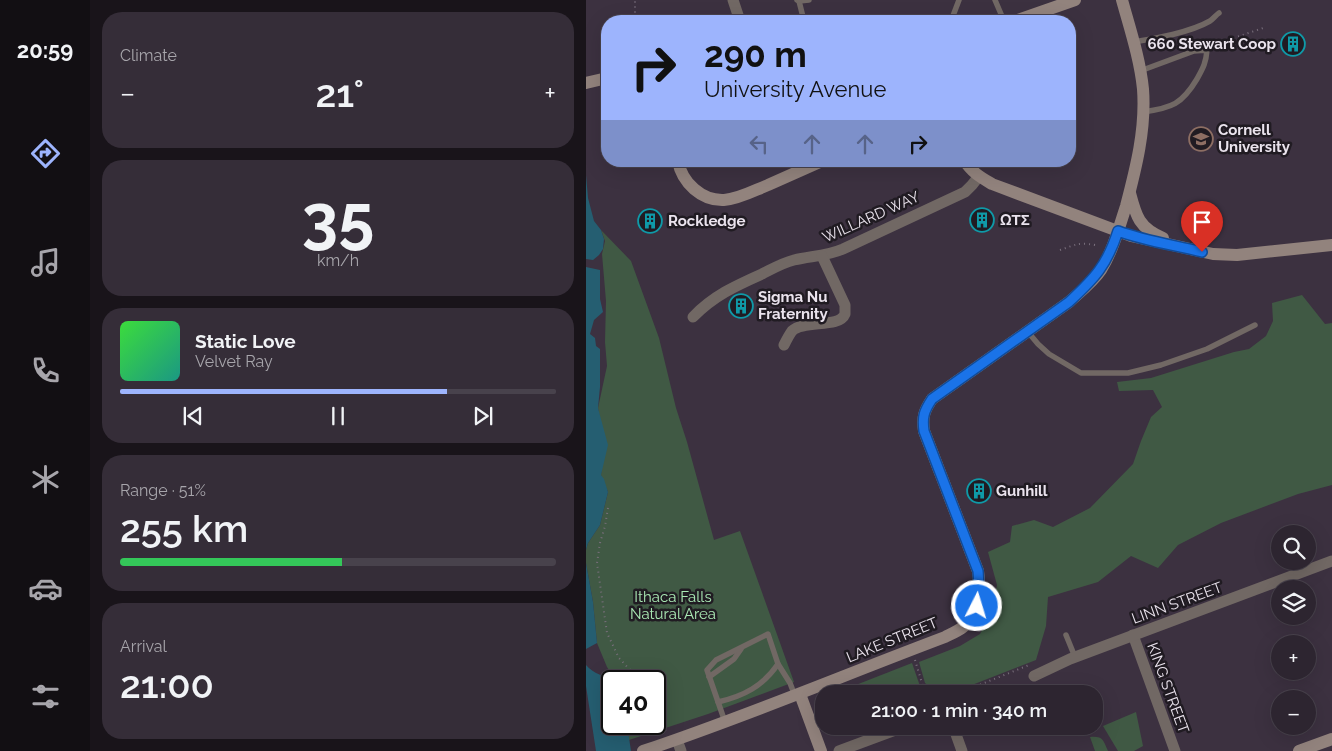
<!DOCTYPE html>
<html lang="en">
<head>
<meta charset="utf-8">
<style>
	:root { --surface:#2d2530; --page:#352d38; --text:#f1f3f6; --muted:#a7a5ab; --line:#48424c; --accent:#9db4fd }
	body { margin:0; font-family:Raleway,sans-serif; background:var(--page); color:var(--text); height:100vh; display:flex; flex-direction:column; font-size:19px; white-space:nowrap }
	* { box-sizing:border-box; margin:0 }
	p { font-size:16px; color:var(--muted) }
	.icon { flex:none; width:28px; height:28px; fill:none; stroke:currentColor; stroke-width:2; stroke-linecap:round; stroke-linejoin:round }
	.map { position:relative; flex:1; overflow:hidden }
	.side { display:flex; flex-direction:column; gap:12px; padding:12px; background:#19141a; width:496px }
	.side>* { flex:none }
	.hud { position:absolute; left:15px; top:15px; width:475px; height:152px; border-radius:20px; box-shadow:0 5px 20px #0002,0 0 0 1px var(--line); background:#9db4fd; color:#111; overflow:hidden }
	.controls { position:absolute; left:685px; top:525px; display:grid; gap:10px }
	.controls a { display:grid; place-items:center; width:45px; height:45px; border-radius:50%; background:var(--surface); box-shadow:0 5px 20px #0002,0 0 0 1px var(--line); font-size:25px }
	.speed { position:absolute; left:15px; top:670px; display:flex; gap:10px; font-size:25px; font-weight:700; text-align:center }
	.speed>* { display:grid; place-content:center; width:65px; height:65px; border-radius:50%; background:var(--surface); box-shadow:0 5px 20px #0002,0 0 0 1px var(--line); line-height:1 }
	.speed .limit { border:2px solid #111; border-radius:8px; background:#fff; color:#111 }
	.pin { position:absolute; display:grid; place-items:center; width:42px; height:42px; color:#fff; margin:-51px -21px; border-radius:50% 50% 50% 0; rotate:-45deg; box-shadow:0 0 5px #0007 }
	.pin .icon { rotate:45deg }
	.me { position:absolute; width:55px; margin:-28px; rotate:5deg; stroke-linejoin:round; filter:drop-shadow(0 0 4px #0008) }
	.turn { display:flex; align-items:center; gap:18px; height:105px; padding:0 20px; font-size:22px }
	.turn .icon { width:65px; height:65px; stroke-width:2.5 }
	.turn b { display:block; font-size:35px; line-height:42px }
	.lanes { display:flex; align-items:center; height:48px; padding:0 20px; background:#0003; justify-content:center; gap:25px; direction:ltr }
	.lanes .off { opacity:.35 }
	.big { font-size:38px; font-weight:600; line-height:1.1 }
	.side .card { flex:1; display:flex; flex-direction:column; justify-content:center; gap:8px; min-width:0; padding:0 18px; border-radius:20px; background:var(--page) }
	.side .dial { align-items:center; gap:0 }
	.dial b { font-size:65px; line-height:1 }
	.song { display:flex; align-items:center; gap:15px }
	.cover { width:60px; height:60px; border-radius:8px; background:linear-gradient(135deg,hsl(120 70% 55%),hsl(170 70% 35%)) }
	.played { height:5px; border-radius:2px; background:linear-gradient(90deg,var(--accent) 75%,var(--line) 75%) }
	.keys { display:flex; justify-content:space-around; direction:ltr }
	.heat { display:flex; justify-content:space-between; align-items:center; font-size:28px; direction:ltr }
	.charge { height:8px; border-radius:4px; background:linear-gradient(90deg,#34c759 51%,var(--line) 0) }
	.trip { position:absolute; left:229px; top:685px; width:288px; height:50px; border-radius:20px; background:var(--surface); box-shadow:0 5px 20px #0002,0 0 0 1px var(--line); font-weight:600; line-height:50px; text-align:center }
	main { display:flex; flex:1; min-height:0 }
	.dock { display:flex; flex-direction:column; width:90px; justify-content:space-around; align-items:center; background:#120f13; color:var(--muted) }
	.dock .icon { width:35px; height:35px }
	.dock .active { color:var(--accent) }
	.dock b { font-size:22px; color:var(--text) }
	.map>svg:first-child { display:block }
	.green { fill:#405944 }
	.water { fill:#255e71 }
	.lines { fill:none; stroke-linecap:round; stroke-linejoin:round }
	.path { stroke:#796f7c; stroke-width:2; stroke-dasharray:1 4; stroke-linecap:butt }
	.lane { stroke:#716864; stroke-width:5.5 }
	.street { stroke:#716864; stroke-width:11 }
	.secondary { stroke:#92837d; stroke-width:12 }
	.route-casing { stroke:#114b97; stroke-width:12 }
	.route { stroke:#1a73e8; stroke-width:9 }
	.labels { text-anchor:middle; dominant-baseline:central; stroke-width:5; stroke-linejoin:round; paint-order:stroke }
	.poi-label { font-size:15px; font-weight:bold; fill:#eae3ed; stroke:#201b22; text-anchor:start }
	.street-label { font-size:15px; fill:#eae3ed; stroke:#201b22 }
	.park-label { font-size:15px; fill:#aae9b4; stroke:#201b22 }
</style>
</head>
<body>
<main>
<nav class="dock">
<b>20:59</b>
<svg class="icon active" aria-label="directions" viewBox="0 0 24 24"><path d="M12 3l9 9-9 9-9-9zM9 14v-3h6M13 9l2 2-2 2"/></svg>
<svg class="icon" aria-label="music" viewBox="0 0 24 24"><path d="M9 18V5l10-2v13"/><circle cx="6" cy="18" r="3"/><circle cx="16" cy="16" r="3"/></svg>
<svg class="icon" aria-label="phone" viewBox="0 0 24 24"><path d="M5 4h4l2 5-3 2q2 4 5 5l2-3 5 2v4C11 20 4 13 5 4z"/></svg>
<svg class="icon" aria-label="climate" viewBox="0 0 24 24"><path d="M12 3v18M4 7l16 10M4 17L20 7"/></svg>
<svg class="icon" aria-label="car" viewBox="0 0 24 24"><path d="M5 17H2v-5l4-1 3-4h7l3 4 3 1v5h-3M9 17h6M6 11h13"/><circle cx="7" cy="17" r="2"/><circle cx="17" cy="17" r="2"/></svg>
<svg class="icon" aria-label="filters" viewBox="0 0 24 24"><path d="M4 7h16M4 17h16"/><circle cx="9" cy="7" r="2"/><circle cx="15" cy="17" r="2"/></svg>
</nav>
<section class="side">
<div class="card"><p>Climate</p>
<div class="heat"><a>−</a><b class="big">21°</b><a>+</a></div>
</div>
<div class="card dial"><b>35</b><p>km/h</p></div>
<div class="card">
<div class="song"><i class="cover"></i><div><b>Static Love</b><p>Velvet Ray</p></div></div>
<div class="played"></div>
<div class="keys"><svg class="icon" aria-label="previous" viewBox="0 0 24 24"><path d="M18 5L8 12l10 7zM5 5v14"/></svg><svg class="icon" aria-label="pause" viewBox="0 0 24 24"><path d="M8 5v14M16 5v14"/></svg><svg class="icon" aria-label="next" viewBox="0 0 24 24"><path d="M6 5l10 7-10 7zM19 5v14"/></svg></div>
</div>
<div class="card"><p>Range · 51%</p><b class="big">255 km</b><div class="charge"></div></div>
<div class="card"><p>Arrival</p><b class="big">21:00</b></div>
</section>
<div class="map">
<svg width="746" height="751" viewBox="0 0 746 751">
	<rect width="100%" height="100%" fill="#3c3140"/>
	<g class="green">
		<polygon points="15,230 45,261 73,338 90,408 101,442 128,540 154,531 208,682 122,714 43,740 41,724 69,724 69,681 30,681 21,667 11,643 7,602 0,563 0,550 2,543 14,525 22,492 15,475 16,466 14,419 12,408 21,366 19,342 20,301 16,254 19,241"/>
		<polygon points="716,295 739,324 746,323 746,485 712,494 635,523 592,545 572,568 545,556 512,582 462,597 460,626 450,660 368,692 368,694 352,694 339,683 333,662 374,646 394,634 406,609 411,585 402,552 424,542 426,526 448,520 467,527 504,508 547,464 555,441 565,417 576,407 567,390 533,391 531,382 565,378 648,352 663,349 680,336 687,321 686,303"/>
		<polygon points="326,663 335,689 343,694 262,694 257,690"/>
		<polygon points="550,712 557,746 548,751 532,751 517,726"/>
		<polygon points="257,726 297,726 271,735 249,731"/>
		<path d="M 504,737 C 517,736 517,740 522,751 L 509,751 Z"/>
	</g>
	<g class="water">
		<polygon points="0,175 2,198 8,221 15,230 18,239 17,249 13,255 7,260 0,259"/>
		<polygon points="0,267 14,270 14,299 17,312 8,320 4,334 9,338 10,346 14,349 14,387 12,408 22,445 15,475 18,479 22,492 14,525 2,543 0,550"/>
		<polygon points="0,563 7,602 11,643 0,649"/>
		<path d="M 0,665 C 7,674 19,676 29,680 L 30,681 L 26,681 L 26,724 L 41,724 L 45,751 L 10,751 L 0,686 Z"/>
	</g>
	<g class="lines">
		<g class="path">
			<polyline points="45,21 49,16 49,0"/>
			<polyline points="629,46 639,41 680,27"/>
			<path d="M 474,250 C 489,245 492,242 509,245"/>
			<path d="M 22,508 L 19,526 L 14,543 L 11,563 L 21,633 L 33,658 L 45,671 L 74,679 C 76,686 73,689 69,694"/>
			<polyline points="329,660 338,690 341,689 347,694"/>
			<polyline points="371,694 443,665"/>
			<polyline points="69,698 74,707 76,721 80,731"/>
			<polyline points="59,724 62,738"/>
		</g>
		<g class="lane">
			<polyline points="211,0 213,1 223,0"/>
			<polyline points="409,0 418,21"/>
			<polyline points="213,1 218,21"/>
			<polyline points="365,21 373,0"/>
			<path d="M 547,42 C 569,39 605,32 624,21 C 627,19 630,15 633,13"/>
			<path d="M 554,71 L 608,51 L 621,50 C 620,63 617,68 611,79 C 596,104 586,108 557,112"/>
			<polyline points="442,332 452,344 463,354 495,373 542,373 575,365 621,349 669,325"/>
			<polyline points="480,635 489,657"/>
			<polyline points="123,677 148,659 155,649"/>
			<path d="M 132,702 C 158,696 177,686 192,664"/>
			<polyline points="139,722 121,670 130,660 182,634 192,664 204,683 209,696"/>
		</g>
		<g class="street">
			<polyline points="147,0 154,21"/>
			<path d="M 107,317 C 127,296 149,286 176,274 C 186,269 196,263 208,260 C 225,256 241,256 257,249 L 379,192 L 386,185 L 393,176"/>
			<path d="M 198,345 C 200,341 203,335 206,331 C 218,319 253,329 259,314 C 259,313 259,307 259,305 L 236,256"/>
			<polyline points="547,635 589,751"/>
			<polyline points="448,676 484,659 746,561"/>
			<polyline points="367,726 376,751"/>
			<polyline points="91,740 95,751"/>
			<polyline points="253,751 320,726"/>
		</g>
		<g class="secondary">
			<polyline points="429,21 489,0"/>
			<polyline points="0,83 21,78"/>
			<path d="M 92,161 C 96,183 116,201 138,200 C 153,199 169,190 182,185 C 200,177 218,169 236,161"/>
			<path d="M 379,161 C 385,172 396,178 406,184 L 545,236 L 627,254 L 651,255 L 746,245"/>
			<path d="M 544,193 C 550,216 553,228 577,238"/>
			<polyline points="214,694 235,751"/>
			<path d="M 57,751 C 159,717 258,675 359,637 C 365,634 372,631 377,627 C 394,613 395,591 392,571 L 338,431 C 336,417 338,411 346,399 L 483,302 C 494,292 507,282 515,270 C 527,250 533,228 540,206 C 550,168 560,129 557,89 C 554,59 544,29 536,0"/>
			<polyline points="713,751 746,739"/>
		</g>
	</g>
	<g class="lines">
		<g class="route-casing">
			<path id="route" d="M 391,606 C 394,594 393,584 392,571 L 338,431 C 336,417 338,411 346,399 L 483,302 C 509,278 521,265 532,231 C 559,241 588,245 616,252"/>
		</g>
		<use href="#route" class="route"/>
	</g>
	<defs>
		<g id="building-ring" transform="scale(1.25)"><circle r="9.5" fill="#201b22" stroke="#0f9aa8" stroke-width="1.5"/><path d="M-4-6H4V6H1V3H-1V6H-4ZM-2.5-4.3h1.7v1.8h-1.7ZM.8-4.3h1.7v1.8H.8ZM-2.5-1h1.7V.8h-1.7ZM.8-1h1.7V.8H.8Z" fill="#0f9aa8"/></g>
		<g id="university-ring" transform="scale(1.25)"><circle r="9.5" fill="#201b22" stroke="#8d6e63" stroke-width="1.5"/><path d="M0-5L7-2L0 1L-7-2ZM-4 1L0 2.5L4 1V4Q0 6-4 4Z" fill="#8d6e63"/></g>
	</defs>
	<g fill-rule="evenodd">
		<use href="#building-ring" x="707" y="44"/>
		<use href="#university-ring" x="615" y="139"/>
		<use href="#building-ring" x="396" y="220"/>
		<use href="#building-ring" x="64" y="221"/>
		<use href="#building-ring" x="155" y="306"/>
		<use href="#building-ring" x="393" y="491"/>
	</g>
	<g class="labels">
		<g class="poi-label">
			<text x="690" y="44" text-anchor="end">660 Stewart Coop</text>
			<text x="632" y="130">Cornell<tspan x="632" dy="17">University</tspan></text>
			<text x="414" y="220">ΩΤΣ</text>
			<text x="82" y="221">Rockledge</text>
			<text x="172" y="297">Sigma Nu<tspan x="172" dy="17">Fraternity</tspan></text>
			<text x="410" y="491">Gunhill</text>
		</g>
		<g class="street-label">
			<text transform="translate(285 217) rotate(-24)">WILLARD WAY</text>
			<text transform="translate(591 603) rotate(-20)">LINN STREET</text>
			<text transform="translate(306 640) rotate(-22)">LAKE STREET</text>
			<text transform="translate(582 688) rotate(70)">KING STREET</text>
		</g>
		<g class="park-label">
			<text x="87" y="597">Ithaca Falls<tspan x="87" dy="17">Natural Area</tspan></text>
		</g>
	</g>
</svg>
<div class="controls">
<a><svg class="icon" aria-label="search" viewBox="0 0 24 24"><circle cx="10" cy="10" r="6"/><path d="M15 15l6 6"/></svg></a>
<a><svg class="icon" aria-label="layers" viewBox="0 0 24 24"><path d="M12 4l9 5-9 5-9-5zM3 14l9 5 9-5"/></svg></a>
<a>+</a>
<a>−</a>
</div>
<div class="speed"><div class="limit">40</div></div>
<div class="pin" style="left:616px;top:252px;background:#d93025"><svg class="icon" aria-label="arrive" viewBox="0 0 24 24"><path d="M6 21V4h12l-3 4 3 4H6"/></svg></div>
<svg class="me" style="left:391px;top:606px" viewBox="-20 -20 40 40"><circle r="17" fill="#1a73e8" stroke="#fff" stroke-width="3"/><path d="M0-11L8 9 0 5-8 9z" fill="#fff"/></svg>
<div class="trip">21:00 · 1 min · 340 m</div>
<div class="hud">
<div class="turn"><svg class="icon" aria-label="right" viewBox="0 0 24 24"><path d="M7 20v-9h11M14 6l5 5-5 5"/></svg><div><b>290 m</b>University Avenue</div></div>
<div class="lanes"><svg class="icon off" aria-label="left" viewBox="0 0 24 24"><path d="M17 20v-9H6M10 6l-5 5 5 5"/></svg><svg class="icon off" aria-label="ahead" viewBox="0 0 24 24"><path d="M12 20V5M6 11l6-6 6 6"/></svg><svg class="icon off" aria-label="ahead" viewBox="0 0 24 24"><path d="M12 20V5M6 11l6-6 6 6"/></svg><svg class="icon" aria-label="right" viewBox="0 0 24 24"><path d="M7 20v-9h11M14 6l5 5-5 5"/></svg></div>
</div>
</div>
</main>
</body>
</html>
